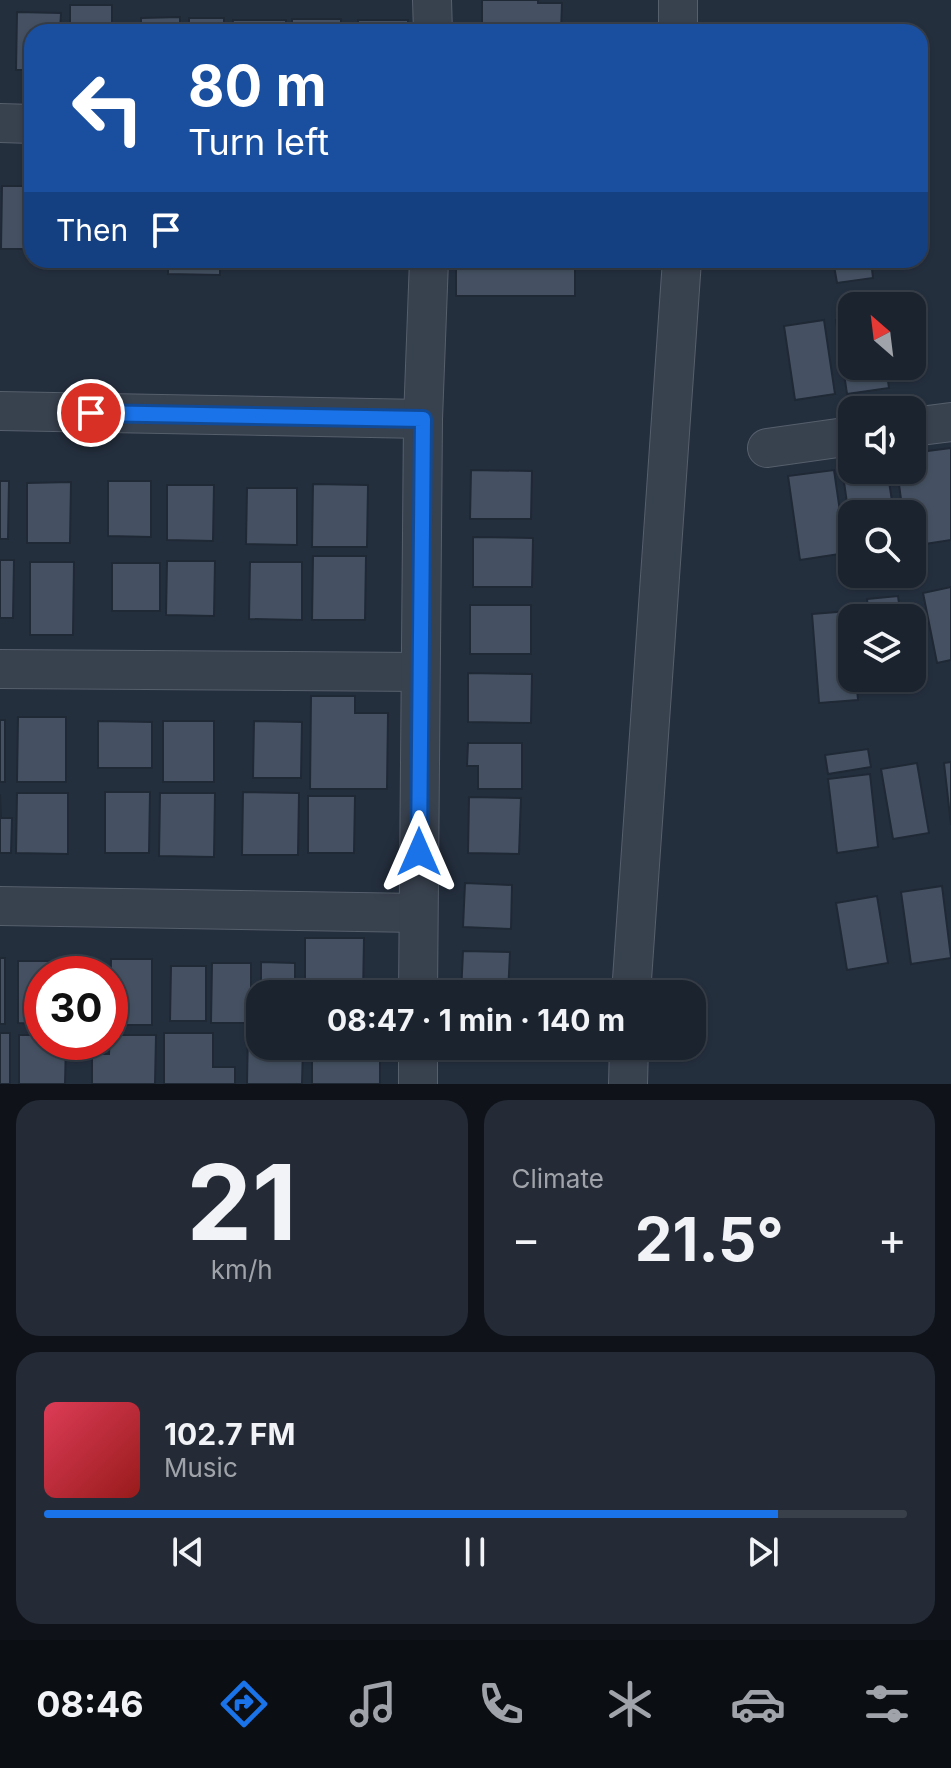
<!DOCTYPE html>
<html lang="en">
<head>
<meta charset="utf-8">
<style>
	:root { --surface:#1b232e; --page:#242b36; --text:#f1f3f6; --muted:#a0a4aa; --line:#39404a; --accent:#1a73e8 }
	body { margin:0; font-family:Inter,sans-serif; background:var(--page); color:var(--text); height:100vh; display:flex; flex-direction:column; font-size:30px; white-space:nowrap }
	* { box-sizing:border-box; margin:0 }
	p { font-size:26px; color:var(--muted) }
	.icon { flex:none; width:44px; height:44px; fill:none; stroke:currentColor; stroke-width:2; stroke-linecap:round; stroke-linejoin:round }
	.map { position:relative; height:1084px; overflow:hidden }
	.details { display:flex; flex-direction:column; gap:16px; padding:16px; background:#0f1319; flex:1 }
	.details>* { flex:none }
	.top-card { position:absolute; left:24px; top:24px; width:904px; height:244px; border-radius:24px; box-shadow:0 2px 6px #0004,0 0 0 2px var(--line); background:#1a4fa0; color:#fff; overflow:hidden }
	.needle { width:52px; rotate:332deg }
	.controls { position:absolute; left:838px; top:292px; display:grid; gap:16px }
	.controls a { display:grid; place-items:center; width:88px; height:88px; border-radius:16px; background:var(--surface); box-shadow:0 2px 6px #0004,0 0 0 2px var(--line); font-size:40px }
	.speed { position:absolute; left:24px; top:956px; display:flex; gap:16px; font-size:40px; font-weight:700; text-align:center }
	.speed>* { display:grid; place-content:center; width:104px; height:104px; border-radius:50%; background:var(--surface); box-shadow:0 2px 6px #0004,0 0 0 2px var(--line); line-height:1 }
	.speed .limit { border:12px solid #d22; background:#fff; color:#111 }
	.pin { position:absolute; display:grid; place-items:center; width:68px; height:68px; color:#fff; margin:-34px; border:4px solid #fff; border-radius:50%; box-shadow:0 2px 8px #0007 }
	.me { position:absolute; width:88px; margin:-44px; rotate:0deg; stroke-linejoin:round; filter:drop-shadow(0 0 6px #0008) }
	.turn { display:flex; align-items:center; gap:28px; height:168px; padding:0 32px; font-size:36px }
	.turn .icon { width:104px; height:104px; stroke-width:2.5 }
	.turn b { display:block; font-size:56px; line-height:68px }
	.then { display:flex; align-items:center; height:76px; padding:0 32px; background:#0003; gap:16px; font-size:30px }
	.big { font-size:60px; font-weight:700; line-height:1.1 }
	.details .card { flex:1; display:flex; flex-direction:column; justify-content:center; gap:12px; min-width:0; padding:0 28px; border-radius:24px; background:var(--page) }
	.details .dial { align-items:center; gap:0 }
	.dial b { font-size:104px; line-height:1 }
	.song { display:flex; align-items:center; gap:24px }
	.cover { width:96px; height:96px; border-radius:12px; background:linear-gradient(135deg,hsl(350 70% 55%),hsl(0 70% 35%)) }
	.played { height:8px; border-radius:4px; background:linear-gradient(90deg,var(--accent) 85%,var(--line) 85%) }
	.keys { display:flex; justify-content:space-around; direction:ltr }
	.heat { display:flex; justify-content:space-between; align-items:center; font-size:44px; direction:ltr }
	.details .tiles { flex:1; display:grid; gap:16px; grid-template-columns:1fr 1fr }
	.card:last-child { grid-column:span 2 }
	.trip { position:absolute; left:246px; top:980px; width:460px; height:80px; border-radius:24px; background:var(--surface); box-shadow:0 2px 6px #0004,0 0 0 2px var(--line); font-weight:700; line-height:80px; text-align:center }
	.tab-bar { display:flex; height:128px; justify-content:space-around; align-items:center; background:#0b0e12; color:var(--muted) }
	.tab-bar .icon { width:56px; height:56px }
	.tab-bar .on { color:var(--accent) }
	.tab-bar b { font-size:36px; color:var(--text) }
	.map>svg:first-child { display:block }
	.building { fill:#455162; stroke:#1f2835; stroke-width:2 }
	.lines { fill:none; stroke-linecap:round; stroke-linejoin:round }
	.street-casing { stroke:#565f6c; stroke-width:40 }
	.street { stroke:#38414e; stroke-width:38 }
	.route-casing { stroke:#114b97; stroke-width:20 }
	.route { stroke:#1a73e8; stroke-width:14 }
</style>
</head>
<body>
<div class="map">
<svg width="951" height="1084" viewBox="0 0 951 1084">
	<rect width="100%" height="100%" fill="#242f3e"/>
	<g class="building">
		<polygon points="482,0 538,0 538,3 562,3 561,32 482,32"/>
		<rect x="70" y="5" width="42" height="27"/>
		<polygon points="17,12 61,13 60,32 32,32 32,70 16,70"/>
		<polygon points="180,17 180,32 141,32 141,18"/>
		<rect x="189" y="18" width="35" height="14"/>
		<rect x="292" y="19" width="49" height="13"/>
		<polygon points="233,20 286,20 286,32 232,32"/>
		<rect x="358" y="20" width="50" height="12"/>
		<polygon points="2,186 32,186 32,249 1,249"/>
		<rect x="55" y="260" width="47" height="8"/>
		<polygon points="168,260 220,260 220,275 168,274"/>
		<rect x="456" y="260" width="119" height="36"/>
		<polygon points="833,260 871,260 873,278 837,283"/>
		<polygon points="852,318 852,366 886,366 889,388 847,394 836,320"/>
		<polygon points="824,320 835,394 795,400 784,326"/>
		<polygon points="951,448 951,540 912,546 912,514 903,514 897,470 912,470 912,453"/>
		<polygon points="471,470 532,471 531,519 470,519"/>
		<polygon points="834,470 846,553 800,560 788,476"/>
		<polygon points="888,475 894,514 852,514 852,538 844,482"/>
		<polygon points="0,481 9,481 8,539 0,539"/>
		<polygon points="108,481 151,481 151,537 108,536"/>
		<polygon points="71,482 70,543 27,543 27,483"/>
		<polygon points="313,484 368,485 367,547 312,547"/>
		<polygon points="167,485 214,485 213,541 167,540"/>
		<polygon points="247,488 297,488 297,545 246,544"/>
		<polygon points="473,537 533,538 532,587 473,587"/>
		<polygon points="313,556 366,556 365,620 312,620"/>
		<polygon points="0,560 14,560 13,618 0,618"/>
		<polygon points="167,561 215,561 214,616 166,615"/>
		<polygon points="30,562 74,562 73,635 30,635"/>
		<polygon points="250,562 302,562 302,620 249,619"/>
		<rect x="112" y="563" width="48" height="48"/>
		<polygon points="951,587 951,660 937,663 923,593"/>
		<polygon points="898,596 901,618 869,618 867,599"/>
		<rect x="470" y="605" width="61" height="49"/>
		<polygon points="850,611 852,678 856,678 858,700 819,703 812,614"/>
		<polygon points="468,673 532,674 531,723 468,722"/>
		<polygon points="311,696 355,696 355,713 388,713 387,789 310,789"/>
		<polygon points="18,717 66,717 66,782 17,782"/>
		<rect x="0" y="720" width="5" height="62"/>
		<polygon points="98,721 152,722 152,768 98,768"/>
		<rect x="163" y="721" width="51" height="61"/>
		<polygon points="254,721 302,722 301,778 253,778"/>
		<polygon points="468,743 522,743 522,789 478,789 478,766 467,766"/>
		<polygon points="868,749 871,767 828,774 825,755"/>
		<polygon points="951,762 951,825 944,763"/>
		<polygon points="917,763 929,833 893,839 881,769"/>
		<polygon points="870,774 878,847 837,853 828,779"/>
		<polygon points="105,792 150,792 149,853 105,853"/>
		<polygon points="243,792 299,793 298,855 242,855"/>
		<polygon points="17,793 68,793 68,854 16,853"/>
		<polygon points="160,793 215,793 214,857 159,856"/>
		<polygon points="0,794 1,818 12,818 11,853 0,853"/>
		<polygon points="308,796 355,796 354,853 308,853"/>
		<polygon points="469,797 521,798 519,854 468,853"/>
		<polygon points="465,883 512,885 511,929 463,927"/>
		<polygon points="942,886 951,958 911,964 901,892"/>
		<polygon points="877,896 888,963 847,970 836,903"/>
		<polygon points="305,938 364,938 363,994 305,994"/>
		<polygon points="463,951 510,952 508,994 461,994"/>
		<rect x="0" y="958" width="5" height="66"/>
		<polygon points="111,959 152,959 152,1025 110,1025"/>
		<polygon points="18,961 63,961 63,974 42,974 42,1024 18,1023"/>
		<polygon points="261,962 295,963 295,994 261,994"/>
		<polygon points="212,963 251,963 251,1023 211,1023"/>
		<polygon points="171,966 206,966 206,1021 170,1021"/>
		<polygon points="248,1030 260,1030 260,1046 303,1046 302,1084 247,1084"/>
		<rect x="0" y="1033" width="10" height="51"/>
		<polygon points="164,1033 213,1033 213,1067 235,1067 235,1084 164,1084"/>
		<polygon points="19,1035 42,1035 42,1042 66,1042 65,1084 19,1084"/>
		<polygon points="110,1035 156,1035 155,1084 92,1084 92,1054 109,1054"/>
		<rect x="312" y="1046" width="68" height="38"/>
		<polygon points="468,1046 514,1046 514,1059 468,1058"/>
	</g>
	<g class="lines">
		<g class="street-casing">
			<g id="street">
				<polyline points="432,0 433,32"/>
				<polyline points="678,0 678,32"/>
				<polyline points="0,123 32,124"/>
				<polyline points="0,411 423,419"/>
				<polyline points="912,427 951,422"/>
				<polyline points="767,448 852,436"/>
				<polyline points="0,669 420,672"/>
				<polyline points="0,906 418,913"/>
				<polyline points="418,994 423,419 429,260"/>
				<polyline points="631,994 682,260"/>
				<polyline points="418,1084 418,1046"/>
				<polyline points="628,1084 629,1046"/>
			</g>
		</g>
		<use href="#street" class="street"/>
	</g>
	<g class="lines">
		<g class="route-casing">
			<polyline id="route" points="91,413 423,419 419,852"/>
		</g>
		<use href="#route" class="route"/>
	</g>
</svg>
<div class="controls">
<a><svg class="needle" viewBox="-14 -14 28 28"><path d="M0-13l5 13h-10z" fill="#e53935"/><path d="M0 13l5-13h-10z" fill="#a0a4aa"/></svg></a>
<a><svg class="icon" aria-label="sound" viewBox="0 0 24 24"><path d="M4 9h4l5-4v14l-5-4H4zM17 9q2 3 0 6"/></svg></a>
<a><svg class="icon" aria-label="search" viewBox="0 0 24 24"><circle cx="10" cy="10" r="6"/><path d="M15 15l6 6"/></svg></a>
<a><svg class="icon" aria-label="layers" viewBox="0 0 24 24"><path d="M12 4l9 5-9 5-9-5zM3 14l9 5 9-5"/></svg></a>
</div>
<div class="speed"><div class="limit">30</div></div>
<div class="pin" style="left:91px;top:413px;background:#d93025"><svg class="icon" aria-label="arrive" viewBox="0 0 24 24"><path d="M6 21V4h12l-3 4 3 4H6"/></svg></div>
<svg class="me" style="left:419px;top:852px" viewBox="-20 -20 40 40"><path d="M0-17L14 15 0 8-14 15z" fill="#1a73e8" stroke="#fff" stroke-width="4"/></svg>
<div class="trip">08:47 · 1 min · 140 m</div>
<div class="top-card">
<div class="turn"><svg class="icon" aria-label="left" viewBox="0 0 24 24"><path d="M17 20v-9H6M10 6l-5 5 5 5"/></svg><div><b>80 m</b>Turn left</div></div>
<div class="then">Then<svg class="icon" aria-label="arrive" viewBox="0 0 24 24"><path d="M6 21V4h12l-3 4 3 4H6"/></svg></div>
</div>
</div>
<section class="details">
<div class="tiles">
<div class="card dial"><b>21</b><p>km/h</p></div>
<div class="card"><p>Climate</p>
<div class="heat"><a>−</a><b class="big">21.5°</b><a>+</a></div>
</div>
<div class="card">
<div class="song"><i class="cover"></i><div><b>102.7 FM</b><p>Music</p></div></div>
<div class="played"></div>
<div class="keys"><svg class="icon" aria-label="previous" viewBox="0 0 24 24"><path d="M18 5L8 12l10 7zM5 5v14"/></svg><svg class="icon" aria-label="pause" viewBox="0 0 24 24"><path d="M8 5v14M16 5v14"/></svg><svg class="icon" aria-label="next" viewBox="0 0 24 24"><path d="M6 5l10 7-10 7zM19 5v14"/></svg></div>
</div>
</div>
</section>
<nav class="tab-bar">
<b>08:46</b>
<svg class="icon on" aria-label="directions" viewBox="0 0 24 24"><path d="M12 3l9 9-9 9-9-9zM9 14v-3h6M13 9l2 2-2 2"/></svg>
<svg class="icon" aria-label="music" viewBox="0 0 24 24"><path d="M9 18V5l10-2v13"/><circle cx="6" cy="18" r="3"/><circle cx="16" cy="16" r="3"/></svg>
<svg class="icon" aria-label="phone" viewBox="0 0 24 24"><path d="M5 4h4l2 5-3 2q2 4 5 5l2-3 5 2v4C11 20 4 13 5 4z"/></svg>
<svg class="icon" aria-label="climate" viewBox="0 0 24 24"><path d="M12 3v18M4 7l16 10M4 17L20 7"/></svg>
<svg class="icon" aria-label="car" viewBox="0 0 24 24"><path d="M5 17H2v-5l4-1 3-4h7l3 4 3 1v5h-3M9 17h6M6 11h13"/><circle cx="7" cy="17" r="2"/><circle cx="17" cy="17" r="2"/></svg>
<svg class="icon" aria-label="filters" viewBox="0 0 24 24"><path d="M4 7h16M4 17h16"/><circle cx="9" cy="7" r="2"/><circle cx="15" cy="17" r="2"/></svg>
</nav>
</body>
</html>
